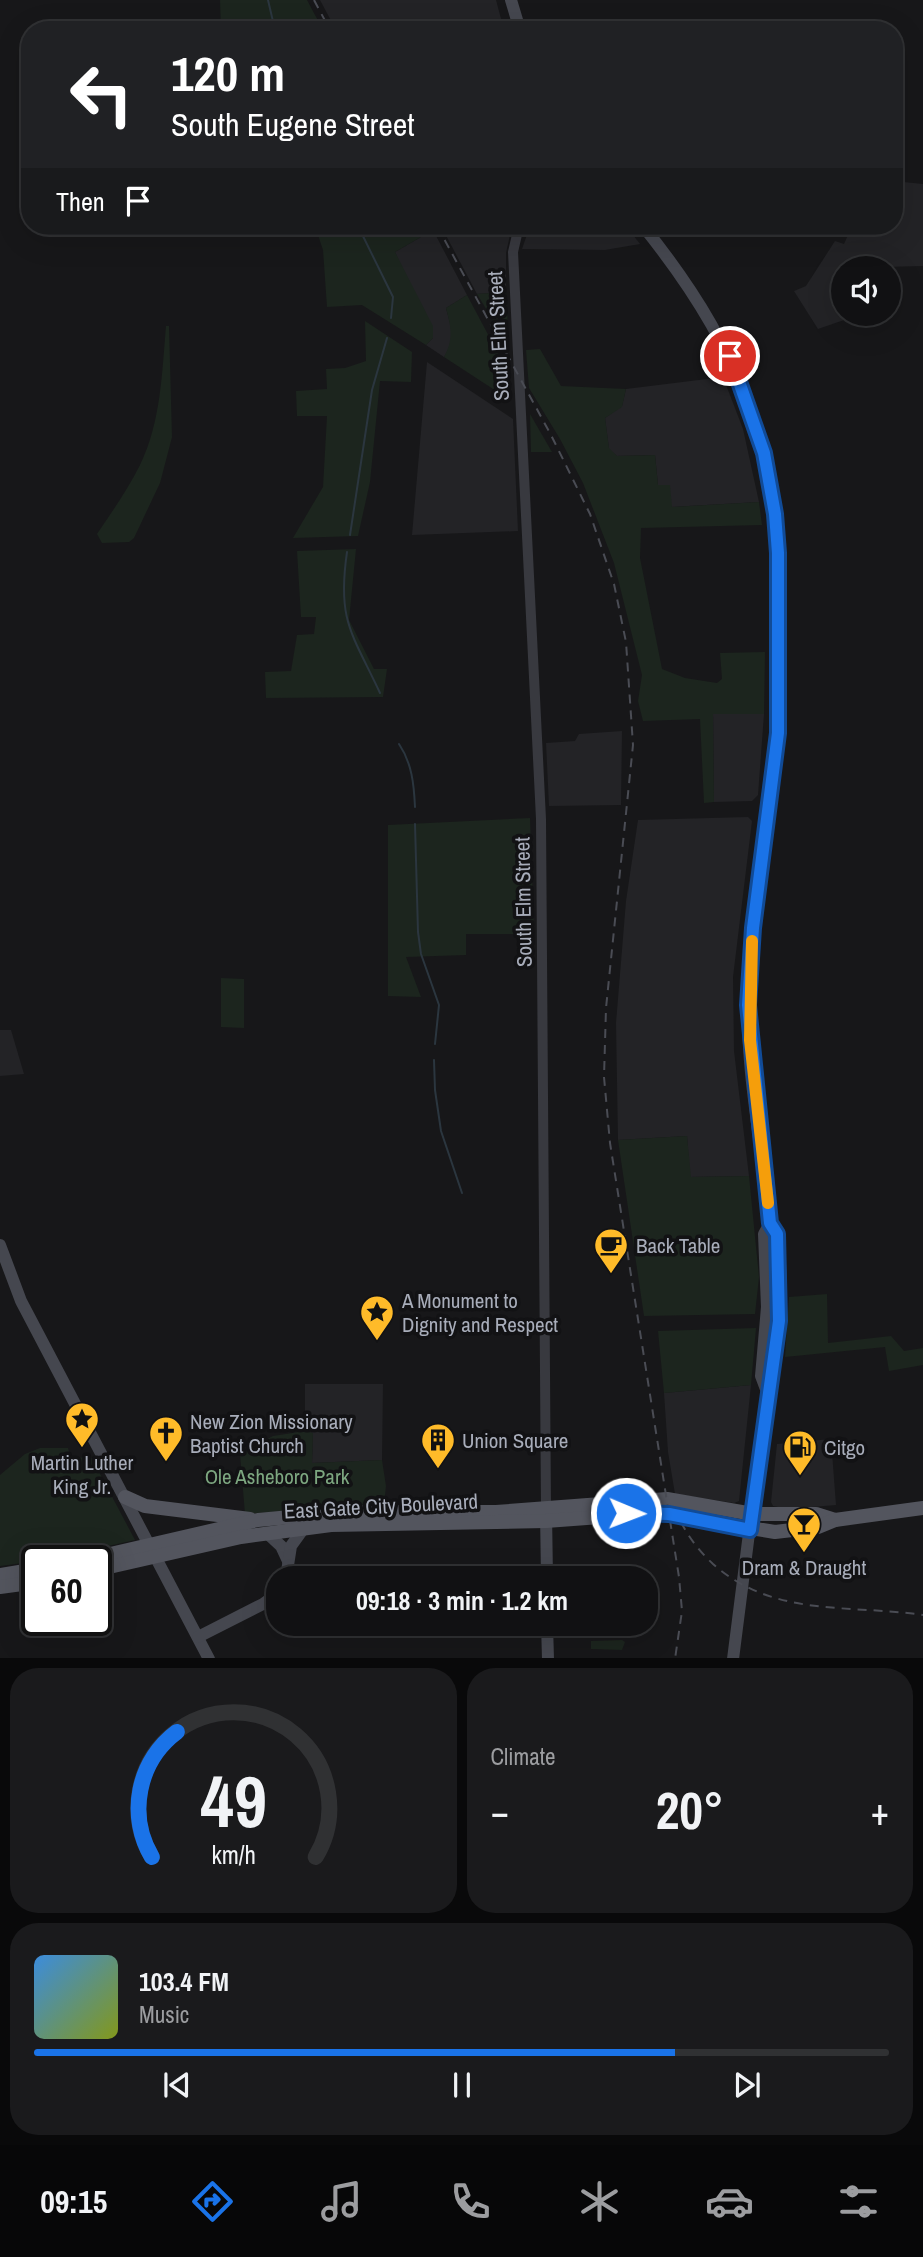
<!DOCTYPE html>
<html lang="en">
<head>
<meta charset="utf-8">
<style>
	:root { --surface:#111113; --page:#1a1a1c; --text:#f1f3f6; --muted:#9c9da0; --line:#303133; --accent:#1a73e8 }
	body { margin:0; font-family:"Archivo Narrow",sans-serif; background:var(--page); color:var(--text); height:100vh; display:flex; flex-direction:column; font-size:26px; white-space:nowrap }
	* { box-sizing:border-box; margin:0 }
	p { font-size:23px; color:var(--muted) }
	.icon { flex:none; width:38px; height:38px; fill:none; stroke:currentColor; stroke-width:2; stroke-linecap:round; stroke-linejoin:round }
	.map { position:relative; height:1658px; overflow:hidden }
	.side { display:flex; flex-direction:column; gap:10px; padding:10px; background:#09090a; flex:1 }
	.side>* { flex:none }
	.banner { position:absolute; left:21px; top:21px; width:882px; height:214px; border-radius:28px; box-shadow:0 7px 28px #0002,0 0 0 2px var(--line); background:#202124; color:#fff; overflow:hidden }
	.controls { position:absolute; left:831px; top:256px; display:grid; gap:14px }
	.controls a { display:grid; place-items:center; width:70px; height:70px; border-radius:50%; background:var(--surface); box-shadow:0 7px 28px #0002,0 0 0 2px var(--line); font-size:35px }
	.speed { position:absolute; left:21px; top:1545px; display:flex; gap:14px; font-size:35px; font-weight:700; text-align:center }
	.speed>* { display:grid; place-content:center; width:91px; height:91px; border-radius:50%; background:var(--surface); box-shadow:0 7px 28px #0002,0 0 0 2px var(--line); line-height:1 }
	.speed .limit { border:4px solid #111; border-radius:10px; background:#fff; color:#111 }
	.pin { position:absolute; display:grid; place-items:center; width:60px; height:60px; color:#fff; margin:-30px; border:4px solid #fff; border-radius:50%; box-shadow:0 2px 7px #0007 }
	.me { position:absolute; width:77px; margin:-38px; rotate:91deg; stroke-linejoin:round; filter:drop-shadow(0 0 5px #0008) }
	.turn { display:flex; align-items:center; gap:24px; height:147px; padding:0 35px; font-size:32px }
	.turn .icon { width:91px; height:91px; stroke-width:2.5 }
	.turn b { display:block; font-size:49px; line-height:60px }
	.then { display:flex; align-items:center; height:66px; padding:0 35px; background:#0003; gap:14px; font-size:26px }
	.big { font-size:52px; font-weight:700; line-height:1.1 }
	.side .tile { flex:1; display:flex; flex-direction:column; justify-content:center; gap:10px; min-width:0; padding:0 24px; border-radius:28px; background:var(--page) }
	.side .dial { align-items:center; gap:0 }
	.dial svg { height:182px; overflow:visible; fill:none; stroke:var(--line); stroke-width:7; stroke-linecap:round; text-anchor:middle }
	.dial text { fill:var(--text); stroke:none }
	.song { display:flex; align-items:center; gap:21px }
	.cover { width:84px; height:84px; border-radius:10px; background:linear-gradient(135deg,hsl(210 70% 55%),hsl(70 70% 35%)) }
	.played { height:7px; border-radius:4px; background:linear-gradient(90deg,var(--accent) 75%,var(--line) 75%) }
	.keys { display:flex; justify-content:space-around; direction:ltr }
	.heat { display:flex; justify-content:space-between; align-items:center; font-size:38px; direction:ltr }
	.side .tiles { flex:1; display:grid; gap:10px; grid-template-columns:1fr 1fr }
	.tile:last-child { grid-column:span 2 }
	.trip { position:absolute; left:266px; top:1566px; width:392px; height:70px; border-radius:28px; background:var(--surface); box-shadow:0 7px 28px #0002,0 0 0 2px var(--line); font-weight:700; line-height:70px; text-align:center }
	.dock { display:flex; height:112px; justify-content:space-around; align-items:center; background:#070708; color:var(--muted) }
	.dock .icon { width:49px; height:49px }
	.dock .selected { color:var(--accent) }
	.dock b { font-size:32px; color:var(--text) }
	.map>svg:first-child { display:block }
	.built { fill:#232326 }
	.green { fill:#1c251e }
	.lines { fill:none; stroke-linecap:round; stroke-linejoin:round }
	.stream { stroke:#2b363f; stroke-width:2 }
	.tertiary { stroke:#38393f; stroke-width:10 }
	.secondary { stroke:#45474f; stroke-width:12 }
	.primary { stroke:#53555e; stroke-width:14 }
	.rail { stroke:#4a4c54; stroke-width:2; stroke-dasharray:9 7; stroke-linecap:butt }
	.route-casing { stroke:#114b97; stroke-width:18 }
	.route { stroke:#1a73e8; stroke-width:12 }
	.slow { stroke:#f59e0b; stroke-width:12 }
	.labels { text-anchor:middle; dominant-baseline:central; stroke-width:7; stroke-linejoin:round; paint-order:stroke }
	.street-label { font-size:21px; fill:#a8adba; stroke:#121214 }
	.poi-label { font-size:21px; fill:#a8adba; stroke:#121214; text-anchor:start }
	.park-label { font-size:21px; fill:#7da780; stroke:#121214 }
</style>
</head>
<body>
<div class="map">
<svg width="923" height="1659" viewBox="0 0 923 1659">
	<rect width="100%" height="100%" fill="#171719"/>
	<g class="built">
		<polygon points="320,0 496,0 504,30 336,30"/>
		<polygon points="894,181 923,184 923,266 844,268 844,313 850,313 847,319 818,329 794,291 806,286 835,241 844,244 852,226 894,226"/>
		<polygon points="441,226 512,226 506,253 506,292 477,294"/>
		<polygon points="530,226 626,226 640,244 605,250 522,249"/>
		<polygon points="433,230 467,295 446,308 452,331 451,345 444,357 426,345 433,338 395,252"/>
		<polygon points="427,362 513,419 518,531 412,535"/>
		<polygon points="723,377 743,429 759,502 672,507 658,485 655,455 617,456 609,449 605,418 622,406 626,389"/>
		<polygon points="713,714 764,714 758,795 752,801 714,802"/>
		<polygon points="622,731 621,805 549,806 546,743 575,741 579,734"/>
		<polygon points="748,817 752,821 733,977 734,1051 749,1176 690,1177 687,1136 618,1140 616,1023 626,901 638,820"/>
		<polygon points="0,1030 11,1030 24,1074 0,1076"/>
		<polygon points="305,1384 383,1384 382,1460 312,1463 313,1433 305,1431"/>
		<polygon points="751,1385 739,1501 734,1503 675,1494 668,1452 664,1393"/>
		<polygon points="831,1439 836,1505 788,1509 773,1506 771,1502 777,1444"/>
	</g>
	<g class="green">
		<polygon points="220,0 307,0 323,30 221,30"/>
		<polygon points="315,226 430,226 433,230 395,252 433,326 433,338 426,345 362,305 327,307 323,250"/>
		<polygon points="506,292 508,329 499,330 477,294"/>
		<path d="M 467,295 L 509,374 L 510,400 L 444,357 C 454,339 451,327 446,308 Z"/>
		<polygon points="365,321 412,352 411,382 380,381 370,482 358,536 293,538 323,487 327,416 297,416 296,391 327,389 326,369 345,368 366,361"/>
		<path d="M 166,326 L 169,326 L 172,437 L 160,483 L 134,538 L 129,542 L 102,543 L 97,534 C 112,512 128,489 140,465 C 161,422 162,372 166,326 Z"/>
		<polygon points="540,349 561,386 626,389 622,407 605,418 609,448 617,456 655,455 658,485 670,485 672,507 759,502 762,525 641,528 640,558 662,669 685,678 717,683 722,679 720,653 765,652 764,714 713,714 714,802 704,803 700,719 643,721 638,701 642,675 614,563 583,483 560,439 529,388 526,350"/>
		<polygon points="530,414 552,452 531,452"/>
		<polygon points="356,549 349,620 374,669 387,669 383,697 266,698 265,672 291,671 297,635 314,634 316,617 301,617 297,551"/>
		<polygon points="530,818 534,934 466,934 466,955 406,957 421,997 388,996 388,825"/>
		<polygon points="221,978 244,979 244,1028 221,1027"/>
		<polygon points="687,1136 691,1177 749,1176 759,1277 755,1314 644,1316 618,1140"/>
		<polygon points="827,1294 828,1343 891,1336 904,1351 923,1348 923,1365 889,1371 885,1347 785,1357 789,1297"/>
		<polygon points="756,1328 751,1385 664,1393 658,1331"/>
		<polygon points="305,1431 313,1433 312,1463 382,1460 386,1486 384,1504 245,1514 240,1454 273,1436"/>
		<polygon points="40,1448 68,1448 71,1458 91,1457 135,1540 46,1560 0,1566 0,1475 25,1454"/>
		<polygon points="622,1640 625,1642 622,1650 591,1649 591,1641"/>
	</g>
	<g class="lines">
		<g class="stream">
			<polyline points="268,0 275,30"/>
			<polyline points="358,226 393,297 391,318"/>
			<polyline points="350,535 372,390 387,338"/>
			<path d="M 347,552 C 337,621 352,633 380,693"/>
			<path d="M 399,744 C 412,763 414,785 415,807"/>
			<polyline points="415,824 418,932 421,954 439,1005 435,1044"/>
			<polyline points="434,1060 435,1090 441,1131 462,1193"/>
		</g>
		<polyline class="tertiary" points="519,226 513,252 541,819 546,1510"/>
		<g class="secondary">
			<polyline points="511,0 520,30"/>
			<path d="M 643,226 C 754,364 781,467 779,643 C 779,689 779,734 773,780 C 765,851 752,920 748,991 C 745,1068 762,1147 770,1223 C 790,1254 776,1344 773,1381 L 767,1392 L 733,1659"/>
			<polyline points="0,1245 21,1301 209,1659"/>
			<polyline points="767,1392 761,1376 767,1307 764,1234 770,1223"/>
			<polyline points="546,1512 547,1578"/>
			<polyline points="267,1533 281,1546 288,1561"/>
			<polyline points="286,1578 291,1546 304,1528"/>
			<polyline points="547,1624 548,1659"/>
			<polyline points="198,1637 263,1604 278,1593"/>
		</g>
		<g class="primary">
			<polyline points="125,1497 145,1506 250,1519"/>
			<polyline points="80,1561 258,1520 345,1512 496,1512 667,1499 753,1514 816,1514 835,1520"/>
			<polyline points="96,1570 241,1537 331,1525 546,1521 655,1513 775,1532 818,1527 835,1520 923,1508"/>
			<polyline points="0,1575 37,1569"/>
			<polyline points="0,1587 37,1582"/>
		</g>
		<g class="rail">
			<polyline points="314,0 330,30"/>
			<polyline points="437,226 551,435 590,514 614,584 626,642 633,745 606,1008 604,1077 610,1143 679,1577 682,1611 675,1659"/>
			<path d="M 675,1507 C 682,1529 696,1548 713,1564 C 774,1618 849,1604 923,1615"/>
		</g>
	</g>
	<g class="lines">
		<g class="route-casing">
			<polyline id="route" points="626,1513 669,1514 750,1530 779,1321 777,1234 770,1223 748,1005 753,928 778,733 778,553 775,514 764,453 730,356"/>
		</g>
		<use href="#route" class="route"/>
		<polyline class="slow" points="752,941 750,1040 768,1203"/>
	</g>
	<defs>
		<g id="cafe-pin" transform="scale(1.75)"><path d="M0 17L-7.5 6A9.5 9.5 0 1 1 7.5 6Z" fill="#ffbb29" stroke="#121214"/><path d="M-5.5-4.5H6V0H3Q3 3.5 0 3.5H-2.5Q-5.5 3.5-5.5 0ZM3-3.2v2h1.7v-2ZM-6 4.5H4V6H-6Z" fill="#111"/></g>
		<g id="sight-pin" transform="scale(1.75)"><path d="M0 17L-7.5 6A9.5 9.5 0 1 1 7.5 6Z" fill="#ffbb29" stroke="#121214"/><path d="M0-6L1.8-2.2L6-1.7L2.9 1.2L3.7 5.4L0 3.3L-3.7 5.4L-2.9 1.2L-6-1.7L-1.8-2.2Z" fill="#111"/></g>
		<g id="church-pin" transform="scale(1.75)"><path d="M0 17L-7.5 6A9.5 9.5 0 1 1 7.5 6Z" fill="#ffbb29" stroke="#121214"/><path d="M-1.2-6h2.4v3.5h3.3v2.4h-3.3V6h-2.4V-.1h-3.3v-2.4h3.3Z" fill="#111"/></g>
		<g id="building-pin" transform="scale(1.75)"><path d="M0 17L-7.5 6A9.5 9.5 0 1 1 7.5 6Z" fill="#ffbb29" stroke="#121214"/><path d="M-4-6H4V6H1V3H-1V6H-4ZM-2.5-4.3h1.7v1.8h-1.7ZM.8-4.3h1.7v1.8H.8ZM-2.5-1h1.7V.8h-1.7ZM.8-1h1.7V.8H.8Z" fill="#111"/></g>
		<g id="fuel-pin" transform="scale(1.75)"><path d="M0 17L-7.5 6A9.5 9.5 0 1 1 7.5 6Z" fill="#ffbb29" stroke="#121214"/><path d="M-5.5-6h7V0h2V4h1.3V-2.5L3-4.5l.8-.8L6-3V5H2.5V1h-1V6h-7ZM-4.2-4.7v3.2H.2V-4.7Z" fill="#111"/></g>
		<g id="bar-pin" transform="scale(1.75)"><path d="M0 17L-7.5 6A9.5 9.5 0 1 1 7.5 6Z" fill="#ffbb29" stroke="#121214"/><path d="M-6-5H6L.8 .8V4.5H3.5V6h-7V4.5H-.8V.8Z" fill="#111"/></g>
	</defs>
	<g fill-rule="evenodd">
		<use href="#cafe-pin" x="611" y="1245"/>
		<use href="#sight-pin" x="377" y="1312"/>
		<use href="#sight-pin" x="82" y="1419"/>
		<use href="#church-pin" x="166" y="1433"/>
		<use href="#building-pin" x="438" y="1440"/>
		<use href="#fuel-pin" x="800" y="1447"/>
		<use href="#bar-pin" x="804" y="1524"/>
	</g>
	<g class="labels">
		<g class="street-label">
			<text transform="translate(498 336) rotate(-93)">South Elm Street</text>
			<text transform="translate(523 902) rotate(-91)">South Elm Street</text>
			<text transform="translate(381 1506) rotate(-3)">East Gate City Boulevard</text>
		</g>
		<g class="poi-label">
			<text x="636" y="1245">Back Table</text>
			<text x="402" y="1300">A Monument to<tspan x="402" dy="24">Dignity and Respect</tspan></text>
			<text x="190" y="1421">New Zion Missionary<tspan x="190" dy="24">Baptist Church</tspan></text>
			<text x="462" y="1440">Union Square</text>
			<text x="824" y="1447">Citgo</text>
			<text x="82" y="1462" text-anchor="middle">Martin Luther<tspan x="82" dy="24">King Jr.</tspan></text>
			<text x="804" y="1567" text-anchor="middle">Dram &amp; Draught</text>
		</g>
		<g class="park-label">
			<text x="277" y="1476">Ole Asheboro Park</text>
		</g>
	</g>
</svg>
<div class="controls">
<a><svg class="icon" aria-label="sound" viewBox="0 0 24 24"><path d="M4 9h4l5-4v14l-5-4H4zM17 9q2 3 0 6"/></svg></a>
</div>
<div class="speed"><div class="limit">60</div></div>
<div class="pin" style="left:730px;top:356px;background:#d93025"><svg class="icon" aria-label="arrive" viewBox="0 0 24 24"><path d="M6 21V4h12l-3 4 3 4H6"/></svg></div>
<svg class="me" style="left:626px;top:1513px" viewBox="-20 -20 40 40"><circle r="17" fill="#1a73e8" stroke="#fff" stroke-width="3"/><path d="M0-11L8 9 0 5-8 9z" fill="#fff"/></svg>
<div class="trip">09:18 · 3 min · 1.2 km</div>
<div class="banner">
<div class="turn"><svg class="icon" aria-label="left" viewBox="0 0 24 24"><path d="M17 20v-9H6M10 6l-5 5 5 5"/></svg><div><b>120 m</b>South Eugene Street</div></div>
<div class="then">Then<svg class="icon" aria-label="arrive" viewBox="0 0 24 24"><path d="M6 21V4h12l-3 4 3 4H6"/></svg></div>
</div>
</div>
<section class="side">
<div class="tiles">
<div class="tile dial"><svg viewBox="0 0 100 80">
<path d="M14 69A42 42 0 1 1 86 69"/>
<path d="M14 69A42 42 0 0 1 25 14" stroke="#1a73e8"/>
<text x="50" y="56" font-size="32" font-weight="700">49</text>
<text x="50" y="72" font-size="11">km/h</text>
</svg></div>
<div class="tile"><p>Climate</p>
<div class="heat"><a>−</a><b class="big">20°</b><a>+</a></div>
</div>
<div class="tile">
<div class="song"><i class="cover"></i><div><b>103.4 FM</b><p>Music</p></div></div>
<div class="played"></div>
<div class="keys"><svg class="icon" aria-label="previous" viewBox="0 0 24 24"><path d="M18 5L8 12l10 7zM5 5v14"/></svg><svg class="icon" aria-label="pause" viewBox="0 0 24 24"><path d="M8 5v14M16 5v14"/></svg><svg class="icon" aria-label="next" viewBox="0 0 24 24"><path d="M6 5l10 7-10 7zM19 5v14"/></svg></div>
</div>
</div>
</section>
<nav class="dock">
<b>09:15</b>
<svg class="icon selected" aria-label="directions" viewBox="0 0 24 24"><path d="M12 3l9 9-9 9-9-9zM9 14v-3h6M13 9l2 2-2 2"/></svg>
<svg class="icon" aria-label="music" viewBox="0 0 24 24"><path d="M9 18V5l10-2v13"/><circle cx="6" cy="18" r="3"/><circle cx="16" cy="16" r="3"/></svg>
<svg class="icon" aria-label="phone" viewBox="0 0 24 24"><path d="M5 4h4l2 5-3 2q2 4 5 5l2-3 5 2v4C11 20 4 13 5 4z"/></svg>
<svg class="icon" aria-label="climate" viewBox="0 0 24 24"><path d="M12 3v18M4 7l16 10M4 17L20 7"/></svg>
<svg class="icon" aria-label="car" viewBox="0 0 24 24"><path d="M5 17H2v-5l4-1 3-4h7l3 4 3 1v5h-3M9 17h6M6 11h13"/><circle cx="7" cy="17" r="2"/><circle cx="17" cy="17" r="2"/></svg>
<svg class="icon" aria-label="filters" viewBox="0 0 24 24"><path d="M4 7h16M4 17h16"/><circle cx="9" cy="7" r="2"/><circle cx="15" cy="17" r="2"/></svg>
</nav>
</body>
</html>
